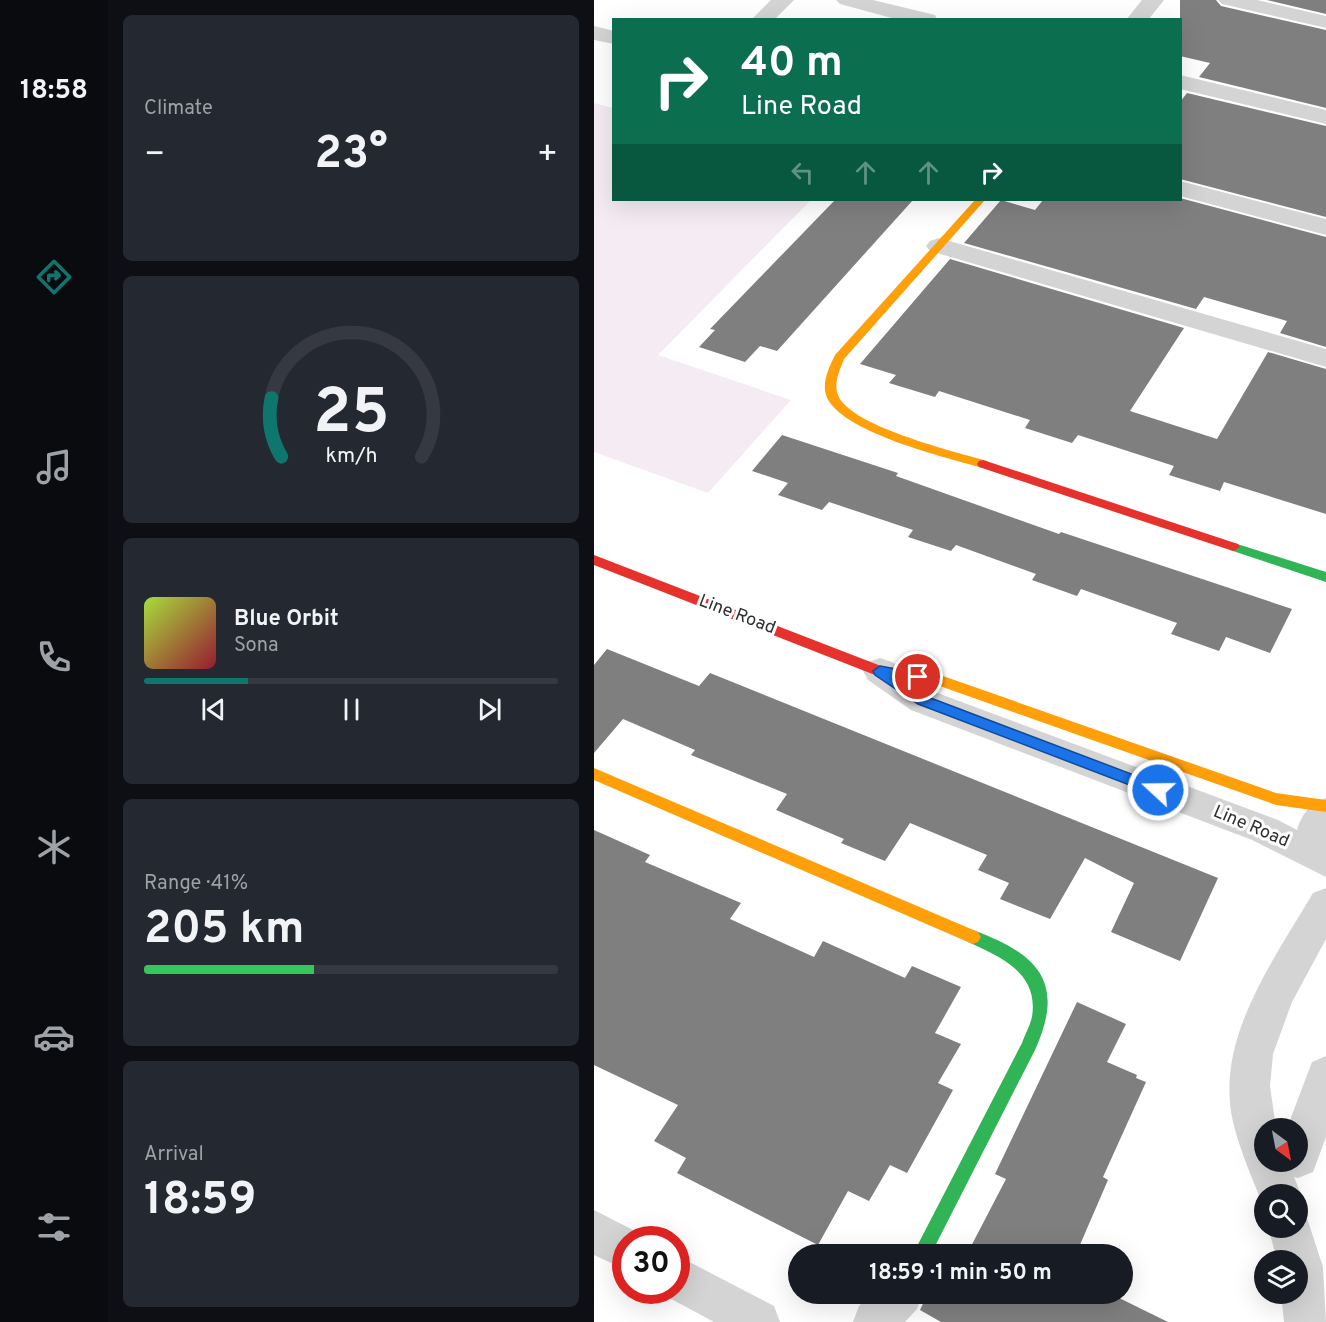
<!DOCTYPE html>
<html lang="en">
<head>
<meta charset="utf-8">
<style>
	:root { --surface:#171b24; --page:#242831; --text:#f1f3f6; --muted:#9ea1a6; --line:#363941; --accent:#0f766e }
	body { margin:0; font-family:Overpass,sans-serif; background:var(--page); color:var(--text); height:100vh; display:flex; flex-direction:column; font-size:22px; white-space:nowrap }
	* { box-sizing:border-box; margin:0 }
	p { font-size:20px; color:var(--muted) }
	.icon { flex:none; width:33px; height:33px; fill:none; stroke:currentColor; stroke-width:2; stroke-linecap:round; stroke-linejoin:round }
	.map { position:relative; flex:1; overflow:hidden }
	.side { display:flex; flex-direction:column; gap:15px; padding:15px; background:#0d0f14; width:486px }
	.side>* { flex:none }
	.hud { position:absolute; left:18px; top:18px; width:570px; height:183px; border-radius:0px; box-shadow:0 6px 24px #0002; background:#0b6e4f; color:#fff; overflow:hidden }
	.needle { width:39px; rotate:148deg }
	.tools { position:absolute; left:660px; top:1118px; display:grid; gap:12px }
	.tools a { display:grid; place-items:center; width:54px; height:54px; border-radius:50%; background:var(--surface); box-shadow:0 6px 24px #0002; font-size:30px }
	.speed { position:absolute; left:18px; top:1226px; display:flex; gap:12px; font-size:30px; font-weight:700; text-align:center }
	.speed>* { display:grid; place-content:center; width:78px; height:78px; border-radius:50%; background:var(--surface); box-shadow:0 6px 24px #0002; line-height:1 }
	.speed .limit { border:9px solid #d22; background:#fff; color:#111 }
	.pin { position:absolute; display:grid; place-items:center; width:51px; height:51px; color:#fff; margin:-26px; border:3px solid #fff; border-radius:50%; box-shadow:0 2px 6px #0007 }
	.me { position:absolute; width:66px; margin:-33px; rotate:291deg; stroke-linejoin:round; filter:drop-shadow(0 0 4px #0008) }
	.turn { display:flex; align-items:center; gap:21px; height:126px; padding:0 30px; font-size:27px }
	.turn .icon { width:78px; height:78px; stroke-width:2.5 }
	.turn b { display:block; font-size:42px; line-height:51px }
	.lanes { display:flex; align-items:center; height:57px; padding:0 30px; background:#0003; justify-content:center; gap:30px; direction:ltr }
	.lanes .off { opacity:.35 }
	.big { font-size:45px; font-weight:700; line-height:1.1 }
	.side .card { flex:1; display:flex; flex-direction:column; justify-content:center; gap:9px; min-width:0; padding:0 21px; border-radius:9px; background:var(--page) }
	.side .dial { align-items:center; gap:0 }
	.dial svg { height:156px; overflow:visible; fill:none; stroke:var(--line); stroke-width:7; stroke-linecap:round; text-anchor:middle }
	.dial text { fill:var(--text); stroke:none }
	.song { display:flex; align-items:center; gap:18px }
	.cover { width:72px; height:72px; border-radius:9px; background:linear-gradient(135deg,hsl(80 70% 55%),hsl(350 70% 35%)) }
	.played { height:6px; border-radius:3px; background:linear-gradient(90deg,var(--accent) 25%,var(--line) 25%) }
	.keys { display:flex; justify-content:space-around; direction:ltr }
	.heat { display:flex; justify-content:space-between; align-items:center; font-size:33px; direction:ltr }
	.charge { height:9px; border-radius:4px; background:linear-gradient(90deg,#34c759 41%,var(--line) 0) }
	.trip { position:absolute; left:194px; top:1244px; width:345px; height:60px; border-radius:30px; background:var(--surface); box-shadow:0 6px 24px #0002; font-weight:700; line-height:60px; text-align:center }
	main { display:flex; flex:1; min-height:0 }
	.dock { display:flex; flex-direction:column; width:108px; justify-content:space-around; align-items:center; background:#090b0e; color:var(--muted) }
	.dock .icon { width:42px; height:42px }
	.dock .on { color:var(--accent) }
	.dock b { font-size:27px; color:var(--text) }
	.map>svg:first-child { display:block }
	.green { fill:#f5ecf3 }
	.building { fill:#7f7f7f }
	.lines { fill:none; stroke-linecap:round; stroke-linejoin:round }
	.street { fill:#d4d4d4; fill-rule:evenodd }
	.fast { fill:#30b455; fill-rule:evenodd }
	.slow { fill:#ff9f0a; fill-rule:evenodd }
	.jam { fill:#e5322d; fill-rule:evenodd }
	.route { fill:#1a73e8; stroke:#114b97; stroke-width:1.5 }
	.labels { text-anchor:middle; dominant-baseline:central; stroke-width:6; stroke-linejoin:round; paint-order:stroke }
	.street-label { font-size:18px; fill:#2f2f2f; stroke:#fff }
</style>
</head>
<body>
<main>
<nav class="dock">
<b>18:58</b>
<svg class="icon on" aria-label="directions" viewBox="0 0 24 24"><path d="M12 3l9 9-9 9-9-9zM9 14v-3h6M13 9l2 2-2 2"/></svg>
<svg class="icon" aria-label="music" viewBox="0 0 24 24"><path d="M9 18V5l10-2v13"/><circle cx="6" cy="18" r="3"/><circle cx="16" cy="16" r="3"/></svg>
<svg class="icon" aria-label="phone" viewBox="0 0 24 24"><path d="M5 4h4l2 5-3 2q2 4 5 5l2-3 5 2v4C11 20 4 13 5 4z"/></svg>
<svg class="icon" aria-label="climate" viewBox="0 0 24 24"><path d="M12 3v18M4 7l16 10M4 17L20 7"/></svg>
<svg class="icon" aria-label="car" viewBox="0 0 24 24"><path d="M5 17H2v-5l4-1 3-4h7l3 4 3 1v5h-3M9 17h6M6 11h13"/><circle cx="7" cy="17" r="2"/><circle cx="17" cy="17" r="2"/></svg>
<svg class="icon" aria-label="filters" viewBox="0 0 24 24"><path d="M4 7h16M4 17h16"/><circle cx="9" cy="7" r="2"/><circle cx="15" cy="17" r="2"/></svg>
</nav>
<section class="side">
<div class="card"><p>Climate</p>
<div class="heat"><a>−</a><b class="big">23°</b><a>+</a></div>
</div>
<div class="card dial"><svg viewBox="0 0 100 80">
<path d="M14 69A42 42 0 1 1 86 69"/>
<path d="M14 69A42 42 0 0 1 9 39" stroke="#0f766e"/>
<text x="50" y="56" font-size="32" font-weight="700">25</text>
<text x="50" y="72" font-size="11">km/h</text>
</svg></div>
<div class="card">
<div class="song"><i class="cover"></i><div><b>Blue Orbit</b><p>Sona</p></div></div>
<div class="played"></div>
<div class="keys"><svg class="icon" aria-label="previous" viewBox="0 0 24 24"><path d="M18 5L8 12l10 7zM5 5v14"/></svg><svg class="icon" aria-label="pause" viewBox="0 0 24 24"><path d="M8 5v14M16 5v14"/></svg><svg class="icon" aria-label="next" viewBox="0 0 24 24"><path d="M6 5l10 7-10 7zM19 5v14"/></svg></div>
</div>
<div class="card"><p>Range · 41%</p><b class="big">205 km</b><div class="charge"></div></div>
<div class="card"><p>Arrival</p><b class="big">18:59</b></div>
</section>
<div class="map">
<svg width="732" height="1322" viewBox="0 0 732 1322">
	<rect width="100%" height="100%" fill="#fff"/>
	<polygon class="green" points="0,103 19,108 20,200 217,200 64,355 197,400 114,493 0,452"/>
	<g class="building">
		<polygon points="586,0 622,0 627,6 732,30 732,108 605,77 616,63 586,56"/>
		<polygon points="673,0 732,0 732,14"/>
		<polygon points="593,93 732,126 732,217 586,179 586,102"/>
		<polygon points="586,198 732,237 732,347 686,333 693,321 610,297 602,309 370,243 407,200 441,210 449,200"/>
		<polygon points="241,200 319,200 183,351 166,346 151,362 105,347 121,330 116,329"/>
		<polygon points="356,259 590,328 536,411 623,439 674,352 732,369 732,514 630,482 626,491 575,475 580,466 484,435 478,443 431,428 436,420 345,391 341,397 295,383 302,375 266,364"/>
		<polygon points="188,435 304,473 302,476 465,534 467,532 698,609 676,653 632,637 625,651 577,634 583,623 487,589 483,596 438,580 442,574 362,545 357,551 314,537 319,530 235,502 228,510 184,495 194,483 158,471"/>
		<polygon points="13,649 105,686 116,673 624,878 586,961 517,932 540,883 491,858 456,919 406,899 415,883 384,870 393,855 316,823 291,861 247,843 250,839 182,810 193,794 97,755 101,750 29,719 0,753 0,665"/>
		<polygon points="0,830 56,855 51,862 147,903 136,919 220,957 229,941 311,978 318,966 367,987 341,1033 367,1044 344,1083 359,1090 313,1173 296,1165 275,1201 254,1191 224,1245 83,1173 92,1158 60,1141 84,1105 0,1065"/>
		<polygon points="483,1002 532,1024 513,1062 543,1075 542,1078 552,1082 509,1177 514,1180 482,1254 354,1254 358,1246 373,1254 412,1179 401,1174"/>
		<polygon points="334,1293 515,1293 574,1322 347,1322 326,1310"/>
	</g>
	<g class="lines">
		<g class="street">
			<polygon points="177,0 200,0 180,20 157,20"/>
			<polygon points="242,0 279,0 341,15 343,20 305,20 246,4"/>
			<polygon points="548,0 570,0 554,20 532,20"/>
			<polygon points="624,0 663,0 732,16 732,28 628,4"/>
			<polygon points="0,26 20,31 20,44 0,40"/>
			<polygon points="586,75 732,110 732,124 586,89"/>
			<polygon points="586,181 732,219 732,235 586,196"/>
			<polygon points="345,238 732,349 732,367 336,251 332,246 336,241"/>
			<path d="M 286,658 L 298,662 L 341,692 L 684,820 L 703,830 C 708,813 716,804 732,798 L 732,877 L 658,840 L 317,710 L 274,680 L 269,671 L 274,662 Z"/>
			<path d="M 732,888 L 732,939 L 698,1002 L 679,1054 L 676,1086 L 682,1128 L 670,1128 L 670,1161 L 704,1161 L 704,1128 L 693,1128 L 718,1062 L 732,1056 L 732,1137 L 719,1172 L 704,1178 L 700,1177 L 707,1194 L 704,1203 L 704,1194 L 670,1194 L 670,1208 C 659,1180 646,1151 639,1122 C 620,1039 680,960 719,893 Z"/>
			<polygon points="704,1209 711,1212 729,1267 732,1322 690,1322 687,1293 704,1293 704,1260 683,1260 674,1227 704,1227"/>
			<polygon points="0,1210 47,1234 50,1239 32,1239 32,1270 0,1255"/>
			<polygon points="82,1255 180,1306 186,1322 120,1322 66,1293 65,1290 82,1290"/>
			<polygon points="277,1293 329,1293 323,1309 311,1322 259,1322 265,1306"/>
		</g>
		<g class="fast">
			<polygon points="640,543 732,572 732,582 636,550 634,547 636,544"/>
			<path d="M 379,930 C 444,954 472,982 441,1050 L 337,1254 L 319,1254 L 428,1043 C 431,1034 436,1026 438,1017 C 445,973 407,957 374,942 L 371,937 L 374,932 Z"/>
		</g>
		<g class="slow">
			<path d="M 381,200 L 391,200 L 250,359 C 246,370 239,383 244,395 C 255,426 362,452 393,461 L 395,464 L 393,467 L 389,468 C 354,458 244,432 232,395 C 228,382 235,367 241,355 Z"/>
			<polygon points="312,670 349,676 682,793 732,800 732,812 682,805 343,685 307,679 305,675 307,671"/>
			<polygon points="0,768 384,932 387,937 384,942 379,944 374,942 0,780"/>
		</g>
		<g class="jam">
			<polygon points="389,460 644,544 646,547 640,551 636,550 385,467 383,464 385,461"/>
			<polygon points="0,555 287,666 317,671 319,675 317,679 312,680 281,675 0,565"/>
		</g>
	</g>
	<polygon class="route" points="286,666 329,674 331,677 329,681 309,680 334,697 569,786 571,790 569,794 559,794 324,704 281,675 279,671"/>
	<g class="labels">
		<g class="street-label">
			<text transform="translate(143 615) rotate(21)">Line Road</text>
			<text transform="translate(657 827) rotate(23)">Line Road</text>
		</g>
	</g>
</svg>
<div class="tools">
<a><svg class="needle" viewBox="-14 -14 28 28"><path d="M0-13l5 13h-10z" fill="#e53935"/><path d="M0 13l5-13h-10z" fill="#9ea1a6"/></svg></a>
<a><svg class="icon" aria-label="search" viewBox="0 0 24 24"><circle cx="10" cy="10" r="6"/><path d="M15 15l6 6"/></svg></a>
<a><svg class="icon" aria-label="layers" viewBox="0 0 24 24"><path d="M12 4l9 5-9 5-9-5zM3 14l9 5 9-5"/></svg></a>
</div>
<div class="speed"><div class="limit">30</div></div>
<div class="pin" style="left:324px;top:677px;background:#d93025"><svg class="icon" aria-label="arrive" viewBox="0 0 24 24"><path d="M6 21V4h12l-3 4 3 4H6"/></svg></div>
<svg class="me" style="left:564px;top:790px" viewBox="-20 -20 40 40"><circle r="17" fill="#1a73e8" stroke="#fff" stroke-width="3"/><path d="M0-11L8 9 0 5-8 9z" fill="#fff"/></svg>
<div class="trip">18:59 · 1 min · 50 m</div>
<div class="hud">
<div class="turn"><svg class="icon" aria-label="right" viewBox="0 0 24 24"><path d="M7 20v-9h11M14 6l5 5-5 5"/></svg><div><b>40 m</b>Line Road</div></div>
<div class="lanes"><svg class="icon off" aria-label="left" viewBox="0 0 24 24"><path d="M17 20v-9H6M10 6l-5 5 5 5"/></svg><svg class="icon off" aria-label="ahead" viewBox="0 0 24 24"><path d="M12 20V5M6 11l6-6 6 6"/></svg><svg class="icon off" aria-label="ahead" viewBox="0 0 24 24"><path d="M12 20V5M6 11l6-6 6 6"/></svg><svg class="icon" aria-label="right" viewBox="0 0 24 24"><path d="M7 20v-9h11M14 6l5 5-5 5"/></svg></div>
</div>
</div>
</main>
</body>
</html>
